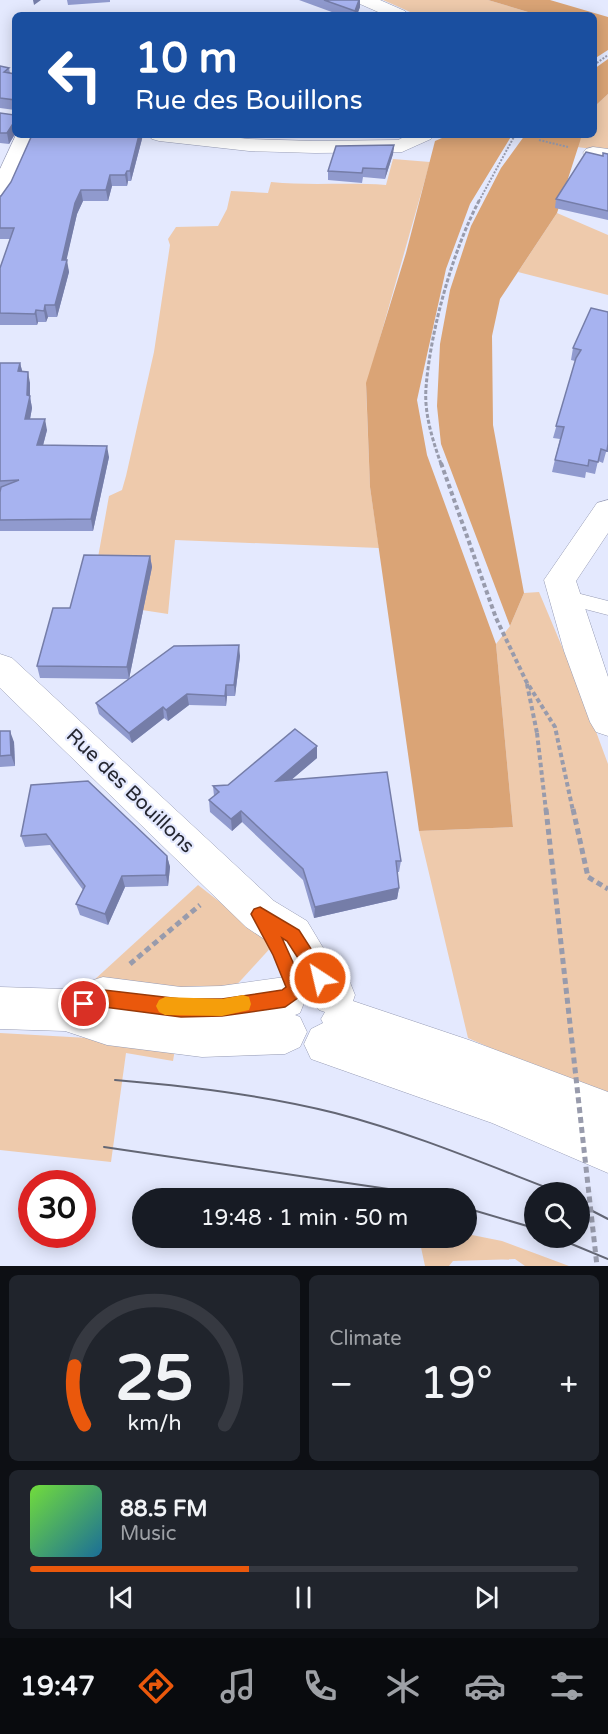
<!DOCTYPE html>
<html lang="en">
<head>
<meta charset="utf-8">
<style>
	:root { --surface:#171b24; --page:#20242c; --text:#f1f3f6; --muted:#9ea1a6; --line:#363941; --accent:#ea580c }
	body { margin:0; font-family:"Varela Round",sans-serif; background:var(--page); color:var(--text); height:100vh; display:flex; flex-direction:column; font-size:22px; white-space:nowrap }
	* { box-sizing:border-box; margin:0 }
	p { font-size:20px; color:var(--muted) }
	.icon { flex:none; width:33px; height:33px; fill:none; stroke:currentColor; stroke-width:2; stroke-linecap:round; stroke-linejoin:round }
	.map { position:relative; height:1266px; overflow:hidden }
	.drawer { display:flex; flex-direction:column; gap:9px; padding:9px; background:#0d0f14; flex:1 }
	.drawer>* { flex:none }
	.banner { position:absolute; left:12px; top:12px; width:585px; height:126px; border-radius:9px; box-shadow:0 3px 15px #0003; background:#1a4fa0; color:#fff; overflow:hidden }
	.controls { position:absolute; left:524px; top:1182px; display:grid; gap:12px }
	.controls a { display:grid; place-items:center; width:66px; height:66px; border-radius:50%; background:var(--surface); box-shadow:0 3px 15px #0003; font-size:30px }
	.speed { position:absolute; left:18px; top:1170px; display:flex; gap:12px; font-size:30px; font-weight:700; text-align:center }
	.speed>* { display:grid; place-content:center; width:78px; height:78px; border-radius:50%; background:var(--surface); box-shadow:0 3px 15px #0003; line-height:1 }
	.speed .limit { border:9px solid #d22; background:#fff; color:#111 }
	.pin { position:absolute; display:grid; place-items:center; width:51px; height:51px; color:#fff; margin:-26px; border:3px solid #fff; border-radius:50%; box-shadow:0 2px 6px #0007 }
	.me { position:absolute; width:66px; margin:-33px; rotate:325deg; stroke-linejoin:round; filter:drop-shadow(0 0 4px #0008) }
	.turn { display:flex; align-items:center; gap:21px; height:126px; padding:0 24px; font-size:27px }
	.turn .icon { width:78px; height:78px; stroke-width:2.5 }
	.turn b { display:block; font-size:42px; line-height:51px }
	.big { font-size:45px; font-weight:600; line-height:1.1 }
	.drawer .card { flex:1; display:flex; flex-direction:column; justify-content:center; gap:9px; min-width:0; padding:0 21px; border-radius:9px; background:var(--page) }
	.drawer .dial { align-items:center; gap:0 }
	.dial svg { height:156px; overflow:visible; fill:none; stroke:var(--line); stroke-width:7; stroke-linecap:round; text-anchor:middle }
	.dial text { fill:var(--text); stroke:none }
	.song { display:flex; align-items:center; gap:18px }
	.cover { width:72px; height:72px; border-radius:9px; background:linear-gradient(135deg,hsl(100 70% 55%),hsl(200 70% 35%)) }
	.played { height:6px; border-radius:3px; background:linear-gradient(90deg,var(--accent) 40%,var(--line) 40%) }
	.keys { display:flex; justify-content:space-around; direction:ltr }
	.heat { display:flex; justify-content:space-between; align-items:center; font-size:33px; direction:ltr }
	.drawer .tiles { flex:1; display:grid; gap:9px; grid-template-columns:1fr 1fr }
	.card:last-child { grid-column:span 2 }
	.trip { position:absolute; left:132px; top:1188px; width:345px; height:60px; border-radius:30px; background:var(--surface); box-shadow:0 3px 15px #0003; font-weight:600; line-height:60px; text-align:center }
	.dock { display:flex; height:96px; justify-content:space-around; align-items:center; background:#090b0e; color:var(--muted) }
	.dock .icon { width:42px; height:42px }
	.dock .active { color:var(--accent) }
	.dock b { font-size:27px; color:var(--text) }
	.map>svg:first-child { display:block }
	.green { fill:#eecaac }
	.forest { fill:#daa476 }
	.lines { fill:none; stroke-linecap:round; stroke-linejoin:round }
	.service-casing { stroke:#979cb5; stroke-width:1 }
	.minor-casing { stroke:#979cb5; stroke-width:1 }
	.path-far3 { stroke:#989bac; stroke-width:2; stroke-dasharray:2 1.5; stroke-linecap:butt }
	.path-far2 { stroke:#989bac; stroke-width:3; stroke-dasharray:4 2; stroke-linecap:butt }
	.path-far1 { stroke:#989bac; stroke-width:4; stroke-dasharray:4.5 3; stroke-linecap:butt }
	.path { stroke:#989bac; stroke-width:5; stroke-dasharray:6 4; stroke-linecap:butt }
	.service { fill:#fff; fill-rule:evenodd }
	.minor { fill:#fff; fill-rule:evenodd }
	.tram { stroke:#636674; stroke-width:2 }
	.path-bridge-far1 { stroke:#989bac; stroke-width:4; stroke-dasharray:4.5 3; stroke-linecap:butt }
	.path-bridge { stroke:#989bac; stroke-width:5; stroke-dasharray:6 4; stroke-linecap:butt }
	.wall { fill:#909ace }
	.shaded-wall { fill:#757da8 }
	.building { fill:#a7b3f0; stroke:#757da8; stroke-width:1.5 }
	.route { fill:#ea580c; stroke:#983908; stroke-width:1.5 }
	.slow { fill:#f59e0b }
	.labels { text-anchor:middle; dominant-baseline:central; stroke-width:4.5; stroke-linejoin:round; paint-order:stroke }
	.street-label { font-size:20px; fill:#252731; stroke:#e4e9fe }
</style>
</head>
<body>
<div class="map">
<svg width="608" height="1266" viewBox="0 0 608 1266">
	<rect width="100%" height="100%" fill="#e4e9fe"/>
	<g class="green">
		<polygon points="383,0 488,0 538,15 417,15"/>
		<polygon points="608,94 608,151 577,147 582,135 594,135 594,107"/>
		<path d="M 393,159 L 430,162 L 366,387 L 370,487 L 379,548 L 175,540 L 168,614 L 90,602 L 109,496 L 122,490 L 126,476 L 154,352 L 170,245 L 168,239 L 176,227 L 218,226 L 227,209 L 231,191 L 268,193 L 271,182 C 309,186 348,182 386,185 Z"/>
		<polygon points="557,213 608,235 608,295 518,272"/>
		<polygon points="539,592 584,699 608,764 608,1100 468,1038 419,831 513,827 496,644 510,626 524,593"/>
		<polygon points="198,885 274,944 232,990 198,1004 93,981"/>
		<polygon points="0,1033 176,1043 173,1061 126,1053 111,1162 0,1150"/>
		<polygon points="467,1234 502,1241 569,1266 525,1266 515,1259 453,1261 449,1266 425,1266 419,1238 466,1238"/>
	</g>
	<g class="forest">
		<polygon points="488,0 550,0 608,17 608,50 594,59 594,15 538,15"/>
		<polygon points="608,59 608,94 594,107 594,69"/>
		<polygon points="449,135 512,135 470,204 446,269 417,400 427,455 496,644 513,827 419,831 370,487 366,383 406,253 435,141"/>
		<polygon points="525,135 582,135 557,213 500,299 492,336 493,425 524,593 510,626 441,444 437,406 440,344 450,290 471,226 501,168"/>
	</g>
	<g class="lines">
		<g class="service-casing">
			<polygon id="service" points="565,590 608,601 608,615 558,602 556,597 558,592"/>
		</g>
		<g class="minor-casing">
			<g id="minor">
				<polygon points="358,0 380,0 405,11 407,15 385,15 360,4"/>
				<polygon points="16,135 36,135 11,192 8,197 0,198 0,169"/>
				<polygon points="149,135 214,135 249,139 315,141 398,140 408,135 434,135 431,139 402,152 315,153 249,151 159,141 152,139"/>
				<polygon points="593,147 608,149 608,161 586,157 583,153 586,149"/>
				<polygon points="608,500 608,533 576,581 608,677 608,736 596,732 590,722 564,651 544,580 597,503"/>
				<polygon points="0,654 12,658 274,901 307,921 322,946 349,980 355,995 353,1001 469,1040 608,1092 608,1173 492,1123 311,1059 304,1044 311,1029 323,1023 321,1019 325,1012 319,1010 301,985 306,998 300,1013 295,1015 300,1017 307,1032 300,1047 285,1054 202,1057 107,1045 65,1031 0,1029 0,987 65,989 103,977 181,987 221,986 285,977 299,983 279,949 246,927 0,688"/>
			</g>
		</g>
		<g class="path-far3">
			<polyline points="594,65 608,55"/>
			<polyline points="539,140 568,147"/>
			<polyline points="479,201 515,135"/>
		</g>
		<path class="path-far2" d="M 441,464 C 433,441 424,414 426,388 C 430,332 453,249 480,199"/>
		<g class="path-far1">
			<polyline points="441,463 496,618 526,681 555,727 573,811"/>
			<polyline points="527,684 537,733"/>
		</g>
		<g class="path">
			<polyline points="573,809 588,877 608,889"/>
			<polyline points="130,964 200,905"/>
		</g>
		<use href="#service" class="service"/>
		<use href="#minor" class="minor"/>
		<g class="tram">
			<path d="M 115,1080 C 189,1086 263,1095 335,1113 C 412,1133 485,1164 558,1192"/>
			<polyline points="104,1147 402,1191 432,1198"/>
			<polyline points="579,1204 608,1219"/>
			<polyline points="466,1208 534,1228"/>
			<polyline points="557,1238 608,1259"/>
		</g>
		<polyline class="path-bridge-far1" points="537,733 546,811"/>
		<polyline class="path-bridge" points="546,809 597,1266"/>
	</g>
	<g class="wall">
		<polygon points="67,0 110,0 110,2 68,5"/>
		<polygon points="299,0 360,0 360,7 357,15 340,15"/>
		<polygon points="0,66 9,68 10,73 15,74 15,134 9,144 0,143 0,113 14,115 15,110 0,108"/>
		<polygon points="32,135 143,135 131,181 128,181 127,186 112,186 108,201 83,201 77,214 66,260 69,272 57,317 48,317 46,322 38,322 37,325 0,325 0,268 10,239 0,239 0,196 1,196 11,182"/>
		<polygon points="231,135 341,135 338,138 249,137"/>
		<polygon points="342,135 399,135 397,138 341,138"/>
		<polygon points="394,145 393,154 385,179 363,177 362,183 328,180 328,171"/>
		<polygon points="608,154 608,220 555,208 556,199 603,156"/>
		<polygon points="608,312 608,452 606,452 603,463 598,461 595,474 586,472 585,478 552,472 560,439 553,438 575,361 571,360 573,348"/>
		<polygon points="0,363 20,363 22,371 30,383 30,397 32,408 30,419 47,430 43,445 109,457 93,531 0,531"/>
		<polygon points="150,556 152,567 129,679 40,678 37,666 70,608"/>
		<polygon points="240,656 235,696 227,696 226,706 189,705 168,721 164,718 132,743 99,714 96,703"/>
		<polygon points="0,731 14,742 15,766 0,767"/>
		<polygon points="317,746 317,758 291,780 401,861 399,872 397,872 399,888 397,899 314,918 303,880 242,822 232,831 210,812 209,800 214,796 213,786 228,785"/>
		<polygon points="31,785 167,856 170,867 168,886 125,887 108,925 80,915 76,904 83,890 50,845 25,847 21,836"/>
	</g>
	<g class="shaded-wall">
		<polygon points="33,0 41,0 34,5"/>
		<polygon points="359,0 360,0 360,7 357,15 355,15 355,11"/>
		<polygon points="14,122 15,134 9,144 7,133"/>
		<polygon points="139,135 143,135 131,181 130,171"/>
		<polygon points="394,145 393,154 385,179 386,169"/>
		<polygon points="127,171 128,181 127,186 125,175"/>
		<polygon points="110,175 112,186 108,201 106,190"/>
		<polygon points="81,190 83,201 77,214 64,271 62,260 75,203"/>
		<polygon points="67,260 69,272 57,317 55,305"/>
		<polygon points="45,305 48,317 46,322 44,311"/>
		<polygon points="36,310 38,322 37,325 35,314"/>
		<polygon points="20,363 23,374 18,371"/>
		<polygon points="28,372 30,383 30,397 32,408 28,430 25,419"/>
		<polygon points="45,419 47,430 40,457 37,445"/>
		<polygon points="107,446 109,457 93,531 91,519"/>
		<polygon points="150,556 152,567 129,679 127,667"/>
		<polygon points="239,645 240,656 235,696 234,685"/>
		<polygon points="226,685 227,696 226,706 225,696"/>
		<polygon points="187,694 189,705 168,721 166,710"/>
		<polygon points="163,707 164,718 132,743 129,733"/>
		<polygon points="10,731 14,742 15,766 11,755"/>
		<polygon points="317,746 317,758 277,792 276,781"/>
		<polygon points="241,811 242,822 232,831 231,819"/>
		<polygon points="167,856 170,867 168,886 166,875"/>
		<polygon points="122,876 125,887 108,925 105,914"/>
		<polygon points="399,888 397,899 314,918 315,907"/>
	</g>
	<g class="building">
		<polygon points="324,0 359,0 355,11"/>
		<polygon points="0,66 9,68 4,72 15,74 15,122 14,122 7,133 0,133 0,113 14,115 15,100 0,98"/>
		<polygon points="32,135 139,135 130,171 127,171 125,175 110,175 106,190 81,190 75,203 62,260 67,260 55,305 45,305 44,311 36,310 35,314 0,313 0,268 14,228 0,228 0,196 1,196 11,182"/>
		<polygon points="394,145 386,169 363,168 362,173 328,171 336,146"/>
		<polygon points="586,152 603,156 603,153 608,154 608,211 556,199"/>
		<polygon points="591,308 608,312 608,444 607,451 601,449 598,462 589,460 588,466 555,460 564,427 556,426 576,358 581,350 573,348"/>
		<polygon points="0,363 20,363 18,371 28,372 27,395 30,396 25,419 45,419 37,445 107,446 91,519 0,520 0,492 1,487 19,480 0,481"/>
		<polygon points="84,555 150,556 127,667 37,666 53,608 70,608"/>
		<polygon points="239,645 234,685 226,685 225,696 187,694 166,710 163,707 129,733 96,703 174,646"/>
		<polygon points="295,729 317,746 276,781 387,772 401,861 396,861 399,888 315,907 303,869 241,811 231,819 209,800 219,792 213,786 228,785"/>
		<polygon points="0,731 10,731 11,755 0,756"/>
		<polygon points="88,781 167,856 166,875 122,876 105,914 76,904 85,886 46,834 21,836 31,785"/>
	</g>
	<polygon class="route" points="260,907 299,930 326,972 329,978 326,983 320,986 314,983 287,941 282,938 305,989 302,995 285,1007 222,1016 181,1017 104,1007 84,1013 78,1010 75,1004 78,998 104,990 181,999 222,999 282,990 286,987 273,955 251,914 254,909"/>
	<polygon class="slow" points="243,995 249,997 251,1004 249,1010 222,1016 165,1015 159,1012 156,1006 159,1000 165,997 222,999"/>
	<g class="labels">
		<g class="street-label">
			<text transform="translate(130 791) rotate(44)">Rue des Bouillons</text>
		</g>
	</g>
</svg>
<div class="controls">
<a><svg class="icon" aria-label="search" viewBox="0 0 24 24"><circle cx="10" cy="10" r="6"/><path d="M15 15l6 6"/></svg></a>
</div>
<div class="speed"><div class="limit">30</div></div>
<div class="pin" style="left:84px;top:1004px;background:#d93025"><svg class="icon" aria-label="arrive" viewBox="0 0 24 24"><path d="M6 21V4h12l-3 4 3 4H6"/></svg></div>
<svg class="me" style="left:320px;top:978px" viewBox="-20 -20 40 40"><circle r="17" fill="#ea580c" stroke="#fff" stroke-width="3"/><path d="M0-11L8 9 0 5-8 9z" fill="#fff"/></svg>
<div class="trip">19:48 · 1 min · 50 m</div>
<div class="banner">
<div class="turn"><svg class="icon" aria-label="left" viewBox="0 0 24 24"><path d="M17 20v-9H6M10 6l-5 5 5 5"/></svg><div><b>10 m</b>Rue des Bouillons</div></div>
</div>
</div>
<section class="drawer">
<div class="tiles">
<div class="card dial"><svg viewBox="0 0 100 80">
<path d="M14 69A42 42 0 1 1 86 69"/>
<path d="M14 69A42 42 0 0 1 9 39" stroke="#ea580c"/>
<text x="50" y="56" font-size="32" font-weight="700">25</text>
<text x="50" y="72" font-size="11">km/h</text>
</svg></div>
<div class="card"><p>Climate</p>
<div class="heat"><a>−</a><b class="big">19°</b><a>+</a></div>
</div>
<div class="card">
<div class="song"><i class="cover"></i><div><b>88.5 FM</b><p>Music</p></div></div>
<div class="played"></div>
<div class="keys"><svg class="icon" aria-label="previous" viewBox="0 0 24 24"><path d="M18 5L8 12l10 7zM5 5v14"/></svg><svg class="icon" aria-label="pause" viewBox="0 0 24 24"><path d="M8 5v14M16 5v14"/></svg><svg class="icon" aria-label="next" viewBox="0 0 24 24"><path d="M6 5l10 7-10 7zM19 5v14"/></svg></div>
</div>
</div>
</section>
<nav class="dock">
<b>19:47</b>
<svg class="icon active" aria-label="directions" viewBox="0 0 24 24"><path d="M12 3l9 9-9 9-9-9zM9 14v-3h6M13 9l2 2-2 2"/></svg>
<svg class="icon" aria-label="music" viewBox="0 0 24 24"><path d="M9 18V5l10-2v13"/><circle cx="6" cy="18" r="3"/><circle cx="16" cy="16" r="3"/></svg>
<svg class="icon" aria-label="phone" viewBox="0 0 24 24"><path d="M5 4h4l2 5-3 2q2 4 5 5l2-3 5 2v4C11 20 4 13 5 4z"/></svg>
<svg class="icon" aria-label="climate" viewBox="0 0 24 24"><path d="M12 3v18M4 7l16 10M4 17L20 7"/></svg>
<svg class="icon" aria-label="car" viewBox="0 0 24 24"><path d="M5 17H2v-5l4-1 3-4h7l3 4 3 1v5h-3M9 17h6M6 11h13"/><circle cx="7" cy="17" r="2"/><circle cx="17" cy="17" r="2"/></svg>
<svg class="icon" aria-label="filters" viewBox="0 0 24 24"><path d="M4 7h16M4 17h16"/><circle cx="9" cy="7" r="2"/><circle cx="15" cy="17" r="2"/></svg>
</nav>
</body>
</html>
